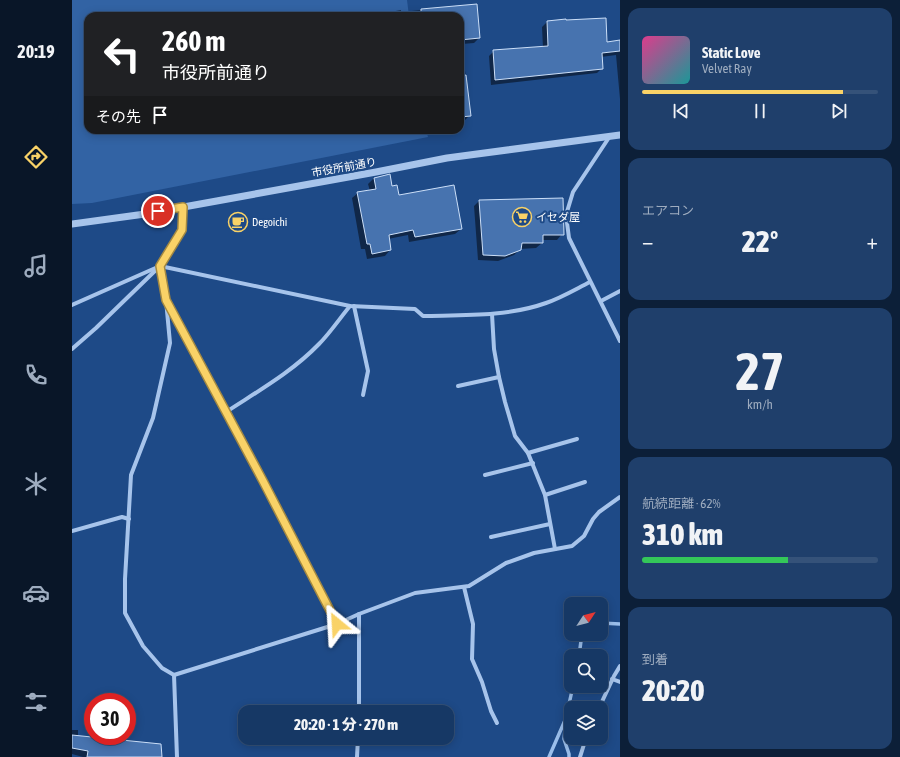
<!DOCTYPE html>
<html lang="ja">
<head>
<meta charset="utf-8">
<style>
	:root { --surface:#163865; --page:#1f3f6b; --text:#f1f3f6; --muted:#9eacbf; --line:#355279; --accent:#f9d267 }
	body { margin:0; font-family:"Asap Condensed","Noto Sans JP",sans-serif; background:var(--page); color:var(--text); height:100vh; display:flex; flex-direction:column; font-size:15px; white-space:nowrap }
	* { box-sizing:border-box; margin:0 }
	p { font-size:13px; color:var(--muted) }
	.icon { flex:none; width:22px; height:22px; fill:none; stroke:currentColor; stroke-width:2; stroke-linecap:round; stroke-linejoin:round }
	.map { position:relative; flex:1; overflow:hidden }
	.side { display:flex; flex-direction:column; gap:8px; padding:8px; background:#0c1f38; width:280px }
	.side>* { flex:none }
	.hud { position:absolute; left:12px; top:12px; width:380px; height:122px; border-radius:12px; box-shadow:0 2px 10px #0003,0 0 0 1px var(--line); background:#202124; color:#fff; overflow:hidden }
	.needle { width:26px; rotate:54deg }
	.buttons { position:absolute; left:492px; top:597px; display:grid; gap:8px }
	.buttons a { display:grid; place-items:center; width:44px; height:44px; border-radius:8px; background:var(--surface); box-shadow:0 2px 10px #0003,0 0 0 1px var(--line); font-size:20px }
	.speed { position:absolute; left:12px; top:693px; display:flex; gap:8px; font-size:20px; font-weight:700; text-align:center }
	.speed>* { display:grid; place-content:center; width:52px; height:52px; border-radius:50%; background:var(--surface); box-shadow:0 2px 10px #0003,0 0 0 1px var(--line); line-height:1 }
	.speed .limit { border:6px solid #d22; background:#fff; color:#111 }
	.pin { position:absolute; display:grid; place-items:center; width:34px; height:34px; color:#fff; margin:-17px; border:2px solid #fff; border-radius:50%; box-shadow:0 1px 4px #0007 }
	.me { position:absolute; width:44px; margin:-22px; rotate:333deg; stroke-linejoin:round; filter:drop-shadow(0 0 3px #0008) }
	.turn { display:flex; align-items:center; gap:14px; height:84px; padding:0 12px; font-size:18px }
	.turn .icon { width:52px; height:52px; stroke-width:2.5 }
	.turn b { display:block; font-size:28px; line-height:34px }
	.then { display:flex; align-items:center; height:38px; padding:0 12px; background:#0003; gap:8px; font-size:15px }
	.big { font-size:30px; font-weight:800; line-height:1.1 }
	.side .card { flex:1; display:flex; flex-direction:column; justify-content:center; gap:6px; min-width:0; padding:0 14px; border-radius:12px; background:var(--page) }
	.side .dial { align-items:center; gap:0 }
	.dial b { font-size:52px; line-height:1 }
	.song { display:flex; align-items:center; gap:12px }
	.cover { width:48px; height:48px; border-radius:6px; background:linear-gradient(135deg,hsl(330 70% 55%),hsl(180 70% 35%)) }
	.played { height:4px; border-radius:2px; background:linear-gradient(90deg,var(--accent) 85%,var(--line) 85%) }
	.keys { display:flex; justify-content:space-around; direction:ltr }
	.heat { display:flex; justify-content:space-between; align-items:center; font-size:22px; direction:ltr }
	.charge { height:6px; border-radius:3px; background:linear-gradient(90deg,#34c759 62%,var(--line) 0) }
	.trip { position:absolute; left:166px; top:705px; width:216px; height:40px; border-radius:12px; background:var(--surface); box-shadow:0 2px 10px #0003,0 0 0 1px var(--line); font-weight:800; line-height:40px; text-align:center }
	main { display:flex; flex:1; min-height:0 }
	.dock { display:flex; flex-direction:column; width:72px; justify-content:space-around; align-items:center; background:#091628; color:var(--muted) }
	.dock .icon { width:28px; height:28px }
	.dock .selected { color:var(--accent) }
	.dock b { font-size:18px; color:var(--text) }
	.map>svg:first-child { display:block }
	.green { fill:#3263a4 }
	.shadow { fill:#0007 }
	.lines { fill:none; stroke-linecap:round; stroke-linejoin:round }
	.stream { stroke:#9bbfec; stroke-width:3.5 }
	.building { fill:#4773af; stroke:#ccdff8 }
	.minor { stroke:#a7c4eb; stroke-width:4 }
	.tertiary { stroke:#a7c4eb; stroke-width:7 }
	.route-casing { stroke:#a28843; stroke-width:10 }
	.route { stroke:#f9d267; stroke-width:7 }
	.labels { text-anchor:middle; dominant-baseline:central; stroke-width:4; stroke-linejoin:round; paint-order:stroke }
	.street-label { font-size:11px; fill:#fff; stroke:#1e4a87 }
	.poi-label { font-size:11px; fill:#fff; stroke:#1e4a87; text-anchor:start }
</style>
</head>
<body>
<main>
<nav class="dock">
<b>20:19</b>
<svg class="icon selected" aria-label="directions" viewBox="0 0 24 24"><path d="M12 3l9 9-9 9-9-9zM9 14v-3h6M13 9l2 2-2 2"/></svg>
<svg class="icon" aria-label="music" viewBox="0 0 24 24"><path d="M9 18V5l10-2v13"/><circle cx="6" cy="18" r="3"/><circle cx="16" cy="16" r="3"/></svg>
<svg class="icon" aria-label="phone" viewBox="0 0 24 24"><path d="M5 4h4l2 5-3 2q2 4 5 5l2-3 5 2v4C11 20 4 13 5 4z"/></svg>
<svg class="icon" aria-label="climate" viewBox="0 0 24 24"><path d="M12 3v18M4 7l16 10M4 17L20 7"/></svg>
<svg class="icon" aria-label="car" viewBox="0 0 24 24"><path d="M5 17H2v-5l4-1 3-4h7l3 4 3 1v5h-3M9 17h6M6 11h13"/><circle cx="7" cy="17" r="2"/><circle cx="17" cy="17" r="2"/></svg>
<svg class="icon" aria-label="filters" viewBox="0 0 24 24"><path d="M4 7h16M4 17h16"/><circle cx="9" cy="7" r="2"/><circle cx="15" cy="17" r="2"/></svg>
</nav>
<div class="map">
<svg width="548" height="757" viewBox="0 0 548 757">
	<rect width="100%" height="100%" fill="#1e4a87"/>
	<polygon class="green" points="0,0 335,0 337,16 16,16 16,130 354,130 356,137 20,203 0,204"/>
	<g class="shadow">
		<polygon points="404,5 407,38 402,43 390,44 398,115 393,120 388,121 388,16 296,16 329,10 329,12"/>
		<polygon points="475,22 535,43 548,41 548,99 544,55 529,57 530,68 525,73 419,85 417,56 422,51 471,48 470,27"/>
		<polygon points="302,178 319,187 326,196 389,229 383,234 337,242 336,235 316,239 318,250 313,256 295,259 293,249 289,249 280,198 286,193 298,191 296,184"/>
		<polygon points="407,201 490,234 485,240 470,240 470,243 464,248 448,249 442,255 426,261 406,260 402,206"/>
		<polygon points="0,730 6,730 6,737 89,757 11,757 0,754"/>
	</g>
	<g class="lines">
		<g class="stream">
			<polyline points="529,623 548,624"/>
			<polyline points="507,656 509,641 513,634"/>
			<polyline points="494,721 492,739 497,754 497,757"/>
			<polyline points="477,757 494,718 501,686"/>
		</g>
	</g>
	<g class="building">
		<polygon points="405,4 408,38 388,40 388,16 349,16 349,9"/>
		<polygon points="534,18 535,42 548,40 548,51 530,53 531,69 423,80 421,50 476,46 475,21 494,19 494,20"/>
		<polygon points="394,75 399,116 388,117 388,76"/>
		<polygon points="318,174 320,186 325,185 327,195 382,185 390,229 343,237 341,230 317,235 319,250 300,254 298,244 295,244 285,192 304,189 302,178"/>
		<polygon points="491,198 492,235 471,235 471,243 450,243 449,250 433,256 411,255 407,200"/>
		<polygon points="0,735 89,744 90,757 15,757 16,751 0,748"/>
	</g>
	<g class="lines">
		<g class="minor">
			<polyline points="538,136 501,192 494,215 497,238 548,341"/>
			<polyline points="88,266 94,300 98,343 81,418 59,475 53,579 53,613 71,646 90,668 102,675 105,757"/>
			<polyline points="94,300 191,481 265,624 287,614 343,593 397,586 434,563 462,553 500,546 512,536 521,519 527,512 548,497"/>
			<polyline points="529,301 548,291"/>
			<path d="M 0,305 L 88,266 L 278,306 L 343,309 L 351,316 C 391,315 435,317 474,303 C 489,298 504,289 518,282"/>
			<polyline points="282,306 296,371 291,395"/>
			<polyline points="420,314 422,349 427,377 433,402 443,436 456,453 473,495 483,549"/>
			<polyline points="0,349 24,328 88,266 110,230 111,207"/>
			<polyline points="386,386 427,377"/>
			<path d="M 154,412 C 186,391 220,372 247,344 C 258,333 268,318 278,306"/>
			<polyline points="456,453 505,439"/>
			<polyline points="413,475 461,463"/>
			<polyline points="473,495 513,482"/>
			<polyline points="0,531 50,517 57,519"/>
			<polyline points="419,537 478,524"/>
			<polyline points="392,587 401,624 400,659 410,682 419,711 425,723"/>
			<polyline points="102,675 265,624"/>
			<polyline points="540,679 548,682"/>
			<polyline points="527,708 542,676 548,666"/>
			<polyline points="287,712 287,614"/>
			<polyline points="285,757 286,738"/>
			<polyline points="508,757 514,738"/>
		</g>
		<polyline class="tertiary" points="0,224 73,214 304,172 375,158 548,135"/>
	</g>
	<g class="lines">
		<g class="route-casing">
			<polyline id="route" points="86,211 111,207 110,230 88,266 94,300 191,481 265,624"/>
		</g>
		<use href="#route" class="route"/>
	</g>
	<defs>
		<g id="supermarket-ring" transform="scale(1)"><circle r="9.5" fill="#1e4a87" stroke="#f9d267" stroke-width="1.5"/><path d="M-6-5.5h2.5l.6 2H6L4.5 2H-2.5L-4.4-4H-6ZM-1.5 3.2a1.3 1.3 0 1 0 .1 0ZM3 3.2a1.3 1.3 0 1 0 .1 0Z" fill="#f9d267"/></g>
		<g id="cafe-ring" transform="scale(1)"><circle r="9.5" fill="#1e4a87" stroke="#f9d267" stroke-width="1.5"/><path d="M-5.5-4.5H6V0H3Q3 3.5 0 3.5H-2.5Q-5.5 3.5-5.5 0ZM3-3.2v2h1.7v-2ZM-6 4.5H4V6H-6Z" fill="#f9d267"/></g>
	</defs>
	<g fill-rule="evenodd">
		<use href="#supermarket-ring" x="450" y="217"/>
		<use href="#cafe-ring" x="166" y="222"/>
	</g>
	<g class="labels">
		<g class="street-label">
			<text transform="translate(272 167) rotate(-10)">市役所前通り</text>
		</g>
		<g class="poi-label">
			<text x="464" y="217">イセダ屋</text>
			<text x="180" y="222">Degoichi</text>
		</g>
	</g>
</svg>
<div class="buttons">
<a><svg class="needle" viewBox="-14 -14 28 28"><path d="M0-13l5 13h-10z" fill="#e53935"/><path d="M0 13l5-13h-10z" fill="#9eacbf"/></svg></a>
<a><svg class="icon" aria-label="search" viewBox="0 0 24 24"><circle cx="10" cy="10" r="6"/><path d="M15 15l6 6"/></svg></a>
<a><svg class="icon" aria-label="layers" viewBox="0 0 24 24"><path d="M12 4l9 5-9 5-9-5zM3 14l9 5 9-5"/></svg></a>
</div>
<div class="speed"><div class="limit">30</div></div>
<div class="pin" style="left:86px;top:211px;background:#d93025"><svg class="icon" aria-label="arrive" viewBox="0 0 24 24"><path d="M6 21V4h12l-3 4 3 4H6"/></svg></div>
<svg class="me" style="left:265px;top:624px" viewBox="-20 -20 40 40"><path d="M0-17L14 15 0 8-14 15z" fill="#f9d267" stroke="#fff" stroke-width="4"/></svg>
<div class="trip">20:20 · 1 分 · 270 m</div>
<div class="hud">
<div class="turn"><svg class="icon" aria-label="left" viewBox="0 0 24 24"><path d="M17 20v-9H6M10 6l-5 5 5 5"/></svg><div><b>260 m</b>市役所前通り</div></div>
<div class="then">その先<svg class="icon" aria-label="arrive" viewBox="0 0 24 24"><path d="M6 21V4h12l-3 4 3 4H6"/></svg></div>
</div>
</div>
<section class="side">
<div class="card">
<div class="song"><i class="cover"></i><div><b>Static Love</b><p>Velvet Ray</p></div></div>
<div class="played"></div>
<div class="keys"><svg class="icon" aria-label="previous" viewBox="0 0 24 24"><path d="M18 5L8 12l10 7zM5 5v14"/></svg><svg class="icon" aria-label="pause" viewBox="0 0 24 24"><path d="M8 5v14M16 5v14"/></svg><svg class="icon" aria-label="next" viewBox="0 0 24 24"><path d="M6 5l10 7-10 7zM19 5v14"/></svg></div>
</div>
<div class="card"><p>エアコン</p>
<div class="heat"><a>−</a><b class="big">22°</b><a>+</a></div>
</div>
<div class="card dial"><b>27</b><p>km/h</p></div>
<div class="card"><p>航続距離 · 62%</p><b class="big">310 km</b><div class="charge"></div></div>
<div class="card"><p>到着</p><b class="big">20:20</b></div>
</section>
</main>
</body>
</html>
